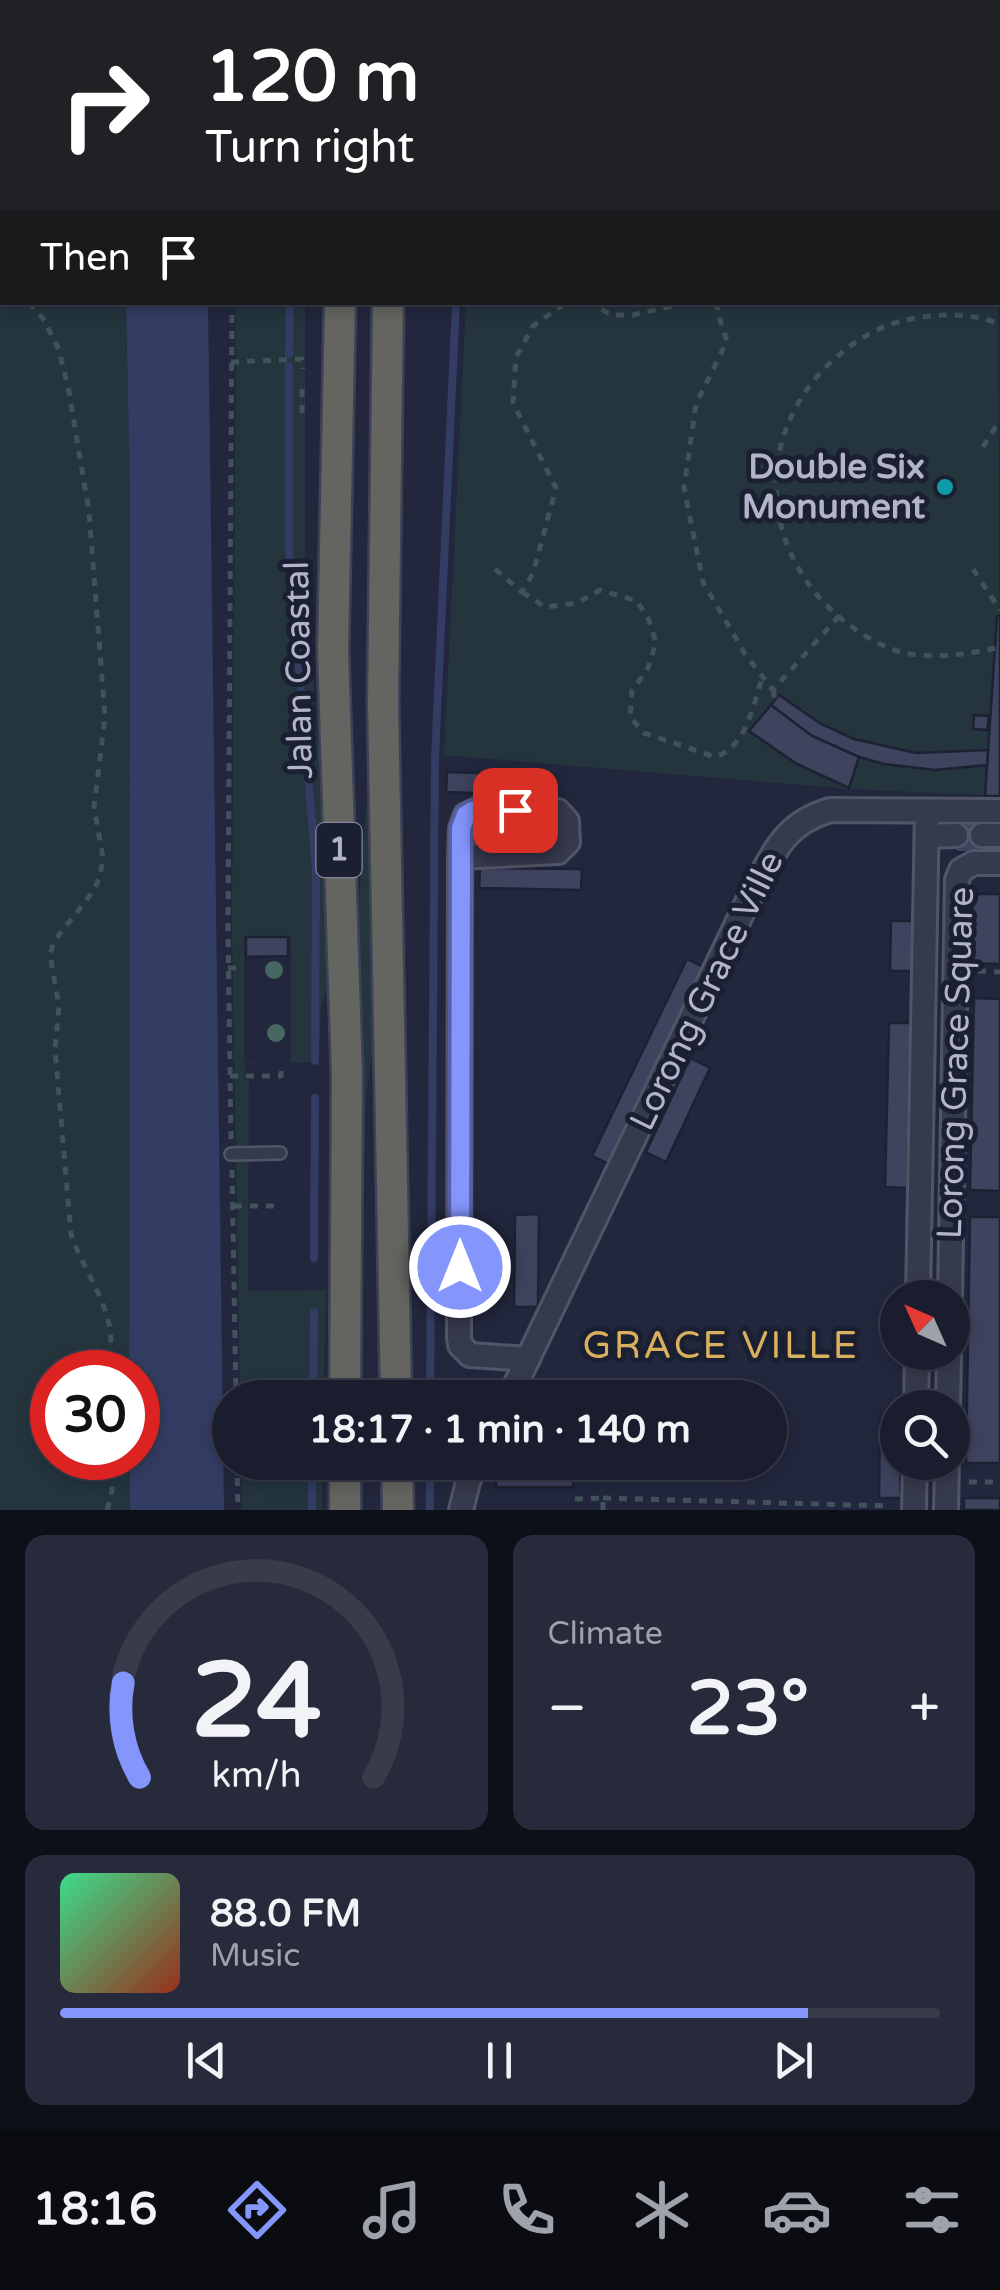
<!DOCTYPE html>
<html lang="en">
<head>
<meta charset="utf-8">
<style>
	:root { --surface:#1a1d2e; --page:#272a3a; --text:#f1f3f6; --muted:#9fa2aa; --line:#383b4a; --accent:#8495fc }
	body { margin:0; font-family:"Varela Round",sans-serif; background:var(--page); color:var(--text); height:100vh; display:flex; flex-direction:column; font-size:38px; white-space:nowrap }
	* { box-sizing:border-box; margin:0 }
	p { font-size:32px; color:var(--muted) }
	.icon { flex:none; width:55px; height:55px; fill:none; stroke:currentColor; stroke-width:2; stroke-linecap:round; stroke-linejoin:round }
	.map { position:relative; height:1510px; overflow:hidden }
	.drawer { display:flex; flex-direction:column; gap:25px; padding:25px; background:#0e1019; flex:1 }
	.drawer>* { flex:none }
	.top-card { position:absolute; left:0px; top:0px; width:1000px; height:305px; box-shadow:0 5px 15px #0003,0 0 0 2px var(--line); background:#202124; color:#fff; overflow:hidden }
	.needle { width:65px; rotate:315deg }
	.tools { position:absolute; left:880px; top:1280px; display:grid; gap:20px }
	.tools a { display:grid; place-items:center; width:90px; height:90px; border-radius:50%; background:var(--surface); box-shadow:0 5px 15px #0003,0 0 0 2px var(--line); font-size:50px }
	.speed { position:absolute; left:30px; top:1350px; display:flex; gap:20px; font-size:50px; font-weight:700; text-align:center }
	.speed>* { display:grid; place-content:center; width:130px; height:130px; border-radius:50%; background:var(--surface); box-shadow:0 5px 15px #0003,0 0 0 2px var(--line); line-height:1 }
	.speed .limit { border:15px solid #d22; background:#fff; color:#111 }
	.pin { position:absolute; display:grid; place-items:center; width:85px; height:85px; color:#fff; margin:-42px; border-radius:20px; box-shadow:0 5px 15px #0006 }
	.me { position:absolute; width:110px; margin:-55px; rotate:0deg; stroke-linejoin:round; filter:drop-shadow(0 0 8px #0008) }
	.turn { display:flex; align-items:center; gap:35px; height:210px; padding:0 40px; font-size:45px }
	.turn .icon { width:130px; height:130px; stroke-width:2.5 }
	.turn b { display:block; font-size:70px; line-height:85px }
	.then { display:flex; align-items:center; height:95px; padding:0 40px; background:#0003; gap:20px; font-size:38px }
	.big { font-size:75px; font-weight:700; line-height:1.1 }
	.drawer .widget { flex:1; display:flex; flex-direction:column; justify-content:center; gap:15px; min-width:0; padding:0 35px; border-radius:20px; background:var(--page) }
	.drawer .dial { align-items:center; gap:0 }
	.dial svg { height:260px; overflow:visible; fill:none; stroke:var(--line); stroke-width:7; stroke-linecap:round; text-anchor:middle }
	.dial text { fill:var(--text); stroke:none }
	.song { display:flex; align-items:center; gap:30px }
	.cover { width:120px; height:120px; border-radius:15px; background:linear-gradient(135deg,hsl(150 70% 55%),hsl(10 70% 35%)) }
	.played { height:10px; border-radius:5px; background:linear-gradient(90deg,var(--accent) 85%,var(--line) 85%) }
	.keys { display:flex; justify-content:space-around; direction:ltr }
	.heat { display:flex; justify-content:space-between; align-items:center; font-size:55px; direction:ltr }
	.drawer .tiles { flex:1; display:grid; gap:25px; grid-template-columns:1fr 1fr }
	.widget:last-child { grid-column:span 2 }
	.trip { position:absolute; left:212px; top:1380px; width:575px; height:100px; border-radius:50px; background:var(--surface); box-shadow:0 5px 15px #0003,0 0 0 2px var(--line); font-weight:700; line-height:100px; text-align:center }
	.dock { display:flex; height:160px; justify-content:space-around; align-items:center; background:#0a0c12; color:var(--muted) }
	.dock .icon { width:70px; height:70px }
	.dock .current { color:var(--accent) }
	.dock b { font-size:45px; color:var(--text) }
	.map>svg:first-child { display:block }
	.green { fill:#24353e; fill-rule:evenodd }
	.water { fill:#333c63 }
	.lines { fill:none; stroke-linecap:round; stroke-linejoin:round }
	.stream { stroke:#333c63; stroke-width:8 }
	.building { fill:#3e435e; stroke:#1d2134; stroke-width:2.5 }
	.service-casing { stroke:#515568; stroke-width:16 }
	.minor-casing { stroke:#515568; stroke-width:28 }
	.trunk-casing { stroke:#3e4255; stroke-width:35 }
	.path { stroke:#42525b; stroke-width:5; stroke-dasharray:8 8; stroke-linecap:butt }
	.service { stroke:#363a4d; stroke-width:11 }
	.minor { stroke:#363a4d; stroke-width:22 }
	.trunk { stroke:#646460; stroke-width:30 }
	.tree { fill:#486762 }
	.route-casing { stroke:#5661a4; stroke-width:25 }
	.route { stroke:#8495fc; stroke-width:18 }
	.culture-dot { fill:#0f9aa8; stroke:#1b1f32; stroke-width:4 }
	.labels { text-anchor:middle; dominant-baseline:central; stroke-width:10; stroke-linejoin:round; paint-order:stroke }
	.shield { fill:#1b1f32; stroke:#85889c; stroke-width:2.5 }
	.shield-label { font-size:32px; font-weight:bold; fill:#b2b5c9 }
	.poi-label { font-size:35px; font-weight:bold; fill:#b2b5c9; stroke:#1b1f32; text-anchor:end }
	.street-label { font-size:35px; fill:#b2b5c9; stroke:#1b1f32 }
	.neighbourhood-label { font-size:38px; letter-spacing:2.5px; fill:#d9b05d; stroke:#1b1f32 }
</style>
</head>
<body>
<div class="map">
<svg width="1000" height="1510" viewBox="0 0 1000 1510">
	<rect width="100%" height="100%" fill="#22273d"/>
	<g class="green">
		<polygon points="0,0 124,0 2,2 2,302 126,303 130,498 129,1372 52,1372 52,1458 130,1458 130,1510 0,1510"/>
		<polygon points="998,285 1000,796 850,789 444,755 466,303 998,302"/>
		<path d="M 236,303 L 305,303 L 305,581 L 326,835 L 332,979 L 321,1005 L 319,1062 L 245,1063 L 245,1080 L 249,1080 L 248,1291 L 326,1290 L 324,1397 L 240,1397 L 232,930 ZM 244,936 L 291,936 L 291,1063 L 244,1062 Z"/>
		<polygon points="374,706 377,1019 366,1097 363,1256 355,1265 357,927"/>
		<polygon points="241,1463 322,1463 322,1510 242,1510"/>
	</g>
	<polygon class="water" points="126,303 208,303 224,1510 130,1510 130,1458 138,1458 138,1372 129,1372 130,498"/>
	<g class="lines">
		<g class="stream">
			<polyline points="291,2 291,0"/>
			<polyline points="472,2 472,0"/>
			<polyline points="289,354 290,302"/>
			<polyline points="289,366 289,552 316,869 315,1061"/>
			<polyline points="981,848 1000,848"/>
			<polyline points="314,1258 315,1098"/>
			<polyline points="313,1398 314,1312"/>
			<polyline points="430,1398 435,758 456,302"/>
			<polyline points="312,1510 312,1462"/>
			<polyline points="430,1510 430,1462"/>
		</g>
	</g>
	<g class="building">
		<polygon points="1000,615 1000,796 985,796 997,617"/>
		<polygon points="779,695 821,724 854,739 916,753 988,750 987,765 935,770 884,764 859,757 812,736 791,721 771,705"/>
		<polygon points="771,705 812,736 859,757 849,788 797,764 749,731"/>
		<polygon points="974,715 989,716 987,730 973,729"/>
		<polygon points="447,772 534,775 533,795 446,792"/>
		<polygon points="480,823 547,825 546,846 479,844"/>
		<polygon points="956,823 982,823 981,853 955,852"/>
		<polygon points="480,868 582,869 581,890 479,888"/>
		<polygon points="973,894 1000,894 1000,964 971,963"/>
		<polygon points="891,921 913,921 912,971 890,971"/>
		<polygon points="246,937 288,937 288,956 246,957"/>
		<polygon points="687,959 708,969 613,1166 592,1156"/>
		<polygon points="974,998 1000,999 1000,1191 970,1190"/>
		<polygon points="889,1023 911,1023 907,1188 885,1187"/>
		<polygon points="690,1058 710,1068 666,1162 646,1152"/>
		<polygon points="539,1214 538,1307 514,1307 515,1215"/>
		<polygon points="970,1217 1000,1217 1000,1463 966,1463"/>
		<polygon points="470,1246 493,1246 492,1307 469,1307"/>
		<polygon points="880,1416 898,1416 901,1498 879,1498"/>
		<polygon points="496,1462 574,1462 573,1487 496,1487"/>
		<rect x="964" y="1498" width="36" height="12"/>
	</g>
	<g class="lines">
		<g class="service-casing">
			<polyline id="service" points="231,1154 280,1153"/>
		</g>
		<g class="minor-casing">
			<g id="minor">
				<polyline points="998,247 1000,247"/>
				<polyline points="982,835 1000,835"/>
				<polyline points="927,836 956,835"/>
				<polyline points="460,857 558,852 568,842 567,821 558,811 551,810 479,809 466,815 461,828 460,857 459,1338 460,1345 470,1355 528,1359"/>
				<polyline points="918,1298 927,811"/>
				<polyline points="950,1298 957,880 961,870 974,863 1000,863"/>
				<path d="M 509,1398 L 756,884 C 777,847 787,823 830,810 L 1000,811"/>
				<polyline points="916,1408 917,1352"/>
				<polyline points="948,1408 949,1352"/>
				<polyline points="461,1510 468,1482 477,1462"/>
				<polyline points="914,1510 915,1462"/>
				<polyline points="946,1510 947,1462"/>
			</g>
		</g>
		<g class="trunk-casing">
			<g id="trunk">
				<polyline points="346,2 346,0"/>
				<polyline points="392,2 392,0"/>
				<polyline points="340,302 333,651 347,1075 345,1398"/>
				<polyline points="388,302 383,702 396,1398"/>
				<polyline points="345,1462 345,1510"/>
				<polyline points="397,1462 398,1510"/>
			</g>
		</g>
		<g class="path">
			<polyline points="235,2 235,0"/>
			<polyline points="0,293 2,293"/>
			<path d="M 29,302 L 44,320 L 59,350 L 69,392 L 89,512 L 105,717 L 94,807 L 103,858 L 100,877 L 92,893 L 54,941 L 50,955 L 59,1006 L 55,1050 L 71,1234 C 84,1276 131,1328 101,1372"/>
			<polyline points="718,302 717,311 727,341 696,404 684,488 703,582 745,654 773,690 839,616"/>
			<polyline points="231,362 302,359 303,369"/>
			<polyline points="302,413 302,387"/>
			<polyline points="983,447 1000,420"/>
			<polyline points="495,569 522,592 533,573 556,488 513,403 516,357 533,326 565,303 591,303 611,315 633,315 681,304 717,304"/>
			<polyline points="973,569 1000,610"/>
			<path d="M 522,592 L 545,607 L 577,603 L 600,590 L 637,601 L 648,618 L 656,642 L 648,668 L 632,691 L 630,717 L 644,733 L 715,757 C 747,747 753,704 763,676"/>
			<path d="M 995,648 C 965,655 928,660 897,651 C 878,645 860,633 844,621 C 760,554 752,436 831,362 C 853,342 874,328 903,321 C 933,313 971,312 1000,324"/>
			<polyline points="773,690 775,700"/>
			<polyline points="228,968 244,968"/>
			<polyline points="978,971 1000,972"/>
			<polyline points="230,1076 281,1076 282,1063"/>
			<polyline points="231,1139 228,931 232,302"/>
			<polyline points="232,1170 236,1398"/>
			<polyline points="234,1206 281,1206"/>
			<polyline points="237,1462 238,1510"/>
			<polyline points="969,1482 1000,1482"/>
			<polyline points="603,1498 890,1506"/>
			<polyline points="575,1499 603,1498 603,1510"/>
			<path d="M 107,1510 C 112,1492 117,1475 109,1458"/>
		</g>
		<use href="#service" class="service"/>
		<use href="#minor" class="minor"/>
		<use href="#trunk" class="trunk"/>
	</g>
	<g class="tree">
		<circle cx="274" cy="970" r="9"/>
		<circle cx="276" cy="1033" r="9"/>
	</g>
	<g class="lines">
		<g class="route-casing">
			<polyline id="route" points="460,1267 461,828 466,815 472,811 515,810"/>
		</g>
		<use href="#route" class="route"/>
	</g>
	<circle class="culture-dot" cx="945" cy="487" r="10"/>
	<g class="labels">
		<rect class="shield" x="316.5" y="823" width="45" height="54" rx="8"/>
		<g class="shield-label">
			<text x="339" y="850">1</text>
		</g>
		<g class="poi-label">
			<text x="925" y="467">Double Six<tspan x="925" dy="40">Monument</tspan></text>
		</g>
		<g class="street-label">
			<text transform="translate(299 670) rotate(-91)">Jalan Coastal</text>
			<text transform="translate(707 991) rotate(-64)">Lorong Grace Ville</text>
			<text transform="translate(956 1063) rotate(-88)">Lorong Grace Square</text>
		</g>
		<g class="neighbourhood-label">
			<text x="721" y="1346">GRACE VILLE</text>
		</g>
	</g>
</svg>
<div class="tools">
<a><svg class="needle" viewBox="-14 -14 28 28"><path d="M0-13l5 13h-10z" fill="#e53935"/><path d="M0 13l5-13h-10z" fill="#9fa2aa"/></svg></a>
<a><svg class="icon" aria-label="search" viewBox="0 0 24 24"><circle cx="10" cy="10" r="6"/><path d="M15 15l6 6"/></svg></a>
</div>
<div class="speed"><div class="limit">30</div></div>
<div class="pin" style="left:515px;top:810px;background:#d93025"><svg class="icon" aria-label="arrive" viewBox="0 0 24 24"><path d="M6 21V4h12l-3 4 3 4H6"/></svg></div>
<svg class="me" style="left:460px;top:1267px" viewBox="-20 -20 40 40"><circle r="17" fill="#8495fc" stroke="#fff" stroke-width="3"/><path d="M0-11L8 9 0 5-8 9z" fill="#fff"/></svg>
<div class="trip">18:17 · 1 min · 140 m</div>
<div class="top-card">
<div class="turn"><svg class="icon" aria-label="right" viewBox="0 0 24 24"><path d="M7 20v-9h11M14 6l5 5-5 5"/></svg><div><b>120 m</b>Turn right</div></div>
<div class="then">Then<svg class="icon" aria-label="arrive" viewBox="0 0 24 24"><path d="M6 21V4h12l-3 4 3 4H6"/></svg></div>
</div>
</div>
<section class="drawer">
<div class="tiles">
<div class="widget dial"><svg viewBox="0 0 100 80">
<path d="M14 69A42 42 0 1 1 86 69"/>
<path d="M14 69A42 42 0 0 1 9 40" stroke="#8495fc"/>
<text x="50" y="56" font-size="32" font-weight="700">24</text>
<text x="50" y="72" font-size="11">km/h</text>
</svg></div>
<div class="widget"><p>Climate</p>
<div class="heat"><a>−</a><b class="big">23°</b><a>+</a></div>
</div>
<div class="widget">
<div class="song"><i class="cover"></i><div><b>88.0 FM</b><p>Music</p></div></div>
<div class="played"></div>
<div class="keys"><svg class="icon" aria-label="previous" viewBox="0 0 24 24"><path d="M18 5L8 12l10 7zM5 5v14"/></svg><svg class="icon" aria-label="pause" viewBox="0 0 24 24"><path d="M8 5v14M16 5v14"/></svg><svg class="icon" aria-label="next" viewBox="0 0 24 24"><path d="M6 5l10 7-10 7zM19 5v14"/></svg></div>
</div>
</div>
</section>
<nav class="dock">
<b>18:16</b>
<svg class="icon current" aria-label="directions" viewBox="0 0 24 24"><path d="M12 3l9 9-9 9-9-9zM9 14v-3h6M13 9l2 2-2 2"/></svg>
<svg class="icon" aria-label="music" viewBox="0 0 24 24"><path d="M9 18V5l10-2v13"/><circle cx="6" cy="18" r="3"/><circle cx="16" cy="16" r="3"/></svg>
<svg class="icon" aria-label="phone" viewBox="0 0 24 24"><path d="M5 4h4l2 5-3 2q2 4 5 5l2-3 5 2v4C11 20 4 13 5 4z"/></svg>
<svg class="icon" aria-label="climate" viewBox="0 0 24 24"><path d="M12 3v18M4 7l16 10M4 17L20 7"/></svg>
<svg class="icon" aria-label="car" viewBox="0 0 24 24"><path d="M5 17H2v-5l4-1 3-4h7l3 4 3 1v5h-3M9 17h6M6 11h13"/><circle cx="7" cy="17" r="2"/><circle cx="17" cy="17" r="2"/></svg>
<svg class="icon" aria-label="filters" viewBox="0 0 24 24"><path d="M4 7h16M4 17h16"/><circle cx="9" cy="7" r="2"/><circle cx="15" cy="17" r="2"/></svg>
</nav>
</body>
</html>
